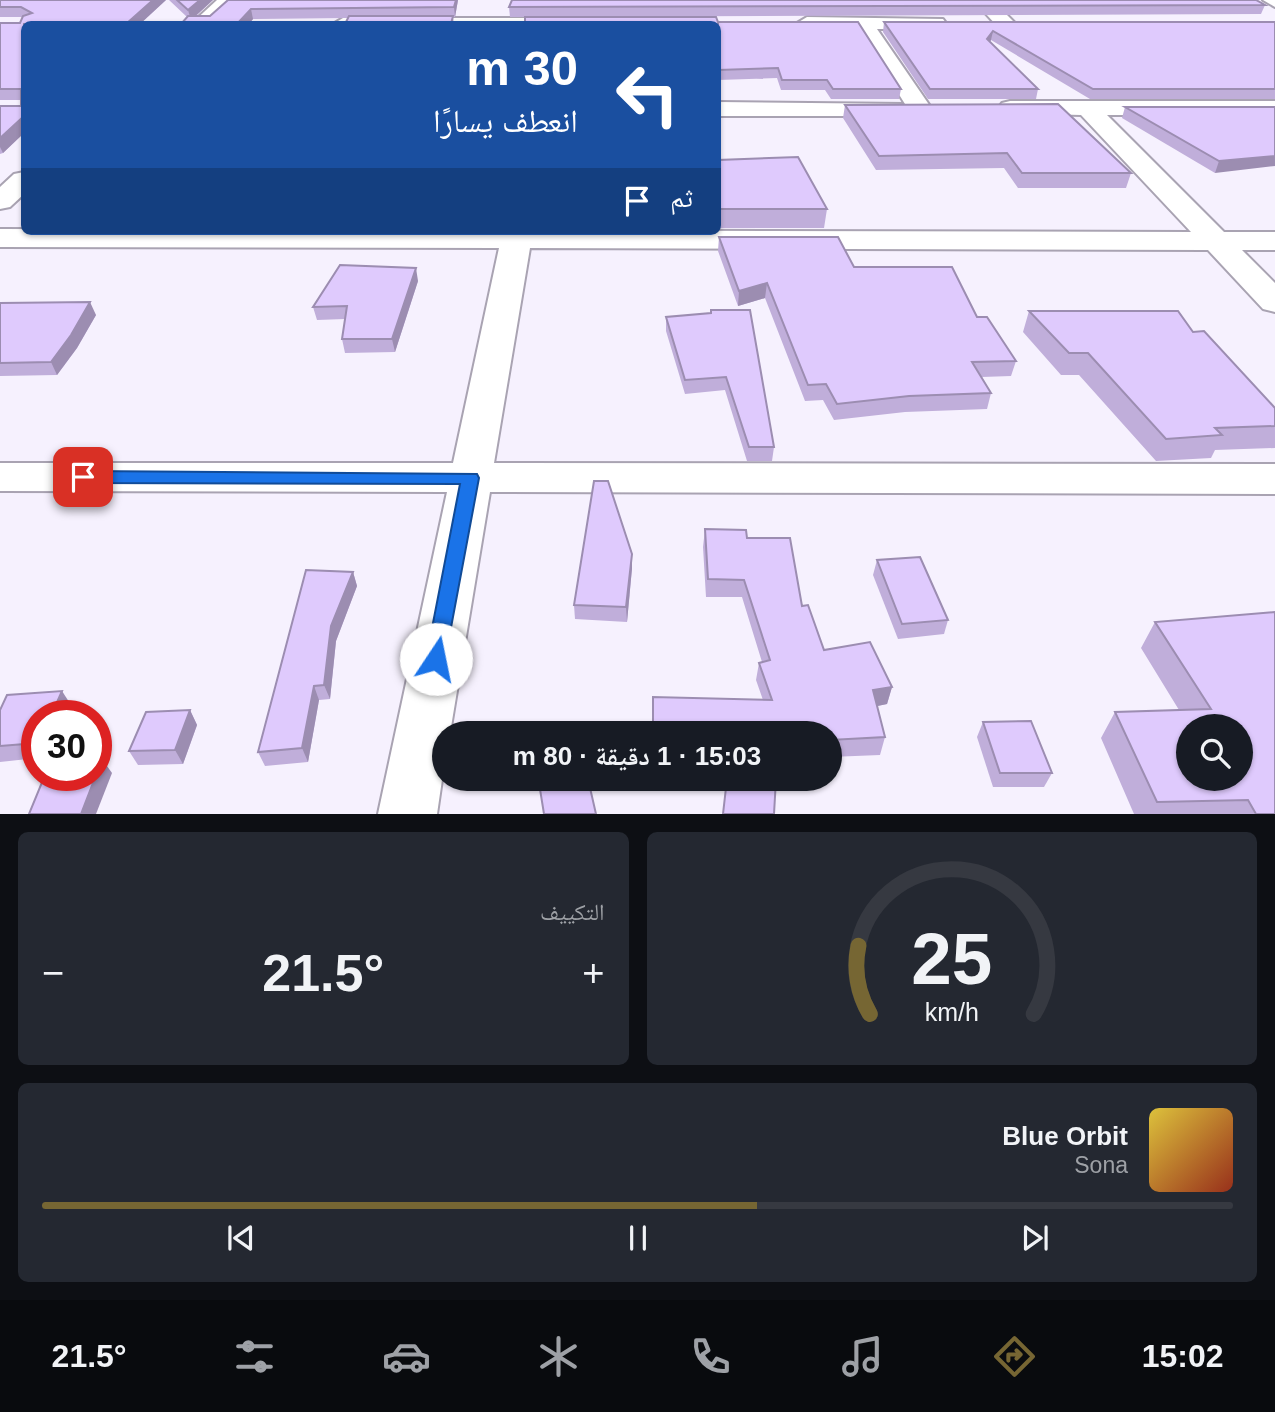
<!DOCTYPE html>
<html lang="ar">
<head>
<meta charset="utf-8">
<style>
	:root { --surface:#171b24; --page:#242831; --text:#f1f3f6; --muted:#9ea1a6; --line:#363941; --accent:#766633 }
	body { margin:0; font-family:Helvetica,"Noto Naskh Arabic",sans-serif; background:var(--page); color:var(--text); direction:rtl; height:100vh; display:flex; flex-direction:column; font-size:26px; white-space:nowrap }
	* { box-sizing:border-box; margin:0 }
	p { font-size:23px; color:var(--muted) }
	.icon { flex:none; width:38px; height:38px; fill:none; stroke:currentColor; stroke-width:2; stroke-linecap:round; stroke-linejoin:round }
	.map { position:relative; height:814px; overflow:hidden; direction:ltr }
	.panel { display:flex; flex-direction:column; gap:18px; padding:18px; background:#0d0f14; flex:1 }
	.panel>* { flex:none }
	.top-card { position:absolute; left:21px; top:21px; width:700px; height:214px; border-radius:10px; box-shadow:0 2px 5px #0004; direction:rtl; background:#1a4fa0; color:#fff; overflow:hidden }
	.tools { position:absolute; left:1176px; top:714px; display:grid; gap:14px }
	.tools a { display:grid; place-items:center; width:77px; height:77px; border-radius:50%; background:var(--surface); box-shadow:0 2px 5px #0004; font-size:35px }
	.speed { position:absolute; left:21px; top:700px; display:flex; gap:14px; font-size:35px; font-weight:700; text-align:center }
	.speed>* { display:grid; place-content:center; width:91px; height:91px; border-radius:50%; background:var(--surface); box-shadow:0 2px 5px #0004; line-height:1 }
	.speed .limit { border:10px solid #d22; background:#fff; color:#111 }
	.pin { position:absolute; display:grid; place-items:center; width:60px; height:60px; color:#fff; margin:-30px; border-radius:14px; box-shadow:0 4px 10px #0006 }
	.me { position:absolute; width:77px; margin:-38px; rotate:11deg; stroke-linejoin:round; filter:drop-shadow(0 0 5px #0008) }
	.turn { display:flex; align-items:center; gap:24px; height:147px; padding:0 28px; font-size:32px }
	.turn .icon { width:91px; height:91px; stroke-width:2.5 }
	.turn b { display:block; font-size:49px; line-height:60px }
	.then { display:flex; align-items:center; height:66px; padding:0 28px; background:#0003; gap:14px; font-size:26px }
	.big { font-size:52px; font-weight:800; line-height:1.1 }
	.panel .tile { flex:1; display:flex; flex-direction:column; justify-content:center; gap:10px; min-width:0; padding:0 24px; border-radius:10px; background:var(--page) }
	.panel .dial { align-items:center; gap:0 }
	.dial svg { height:182px; overflow:visible; fill:none; stroke:var(--line); stroke-width:7; stroke-linecap:round; text-anchor:middle }
	.dial text { fill:var(--text); stroke:none }
	.song { display:flex; align-items:center; gap:21px }
	.cover { width:84px; height:84px; border-radius:10px; background:linear-gradient(135deg,hsl(50 70% 55%),hsl(10 70% 35%)) }
	.played { height:7px; border-radius:4px; background:linear-gradient(90deg,var(--accent) 60%,var(--line) 60%) }
	.keys { display:flex; justify-content:space-around; direction:ltr }
	.heat { display:flex; justify-content:space-between; align-items:center; font-size:38px; direction:ltr }
	.panel .tiles { flex:1; display:grid; gap:18px; grid-template-columns:1fr 1fr }
	.tile:last-child { grid-column:span 2 }
	.trip { position:absolute; left:432px; top:721px; width:410px; height:70px; border-radius:35px; background:var(--surface); box-shadow:0 2px 5px #0004; font-weight:800; line-height:70px; text-align:center; direction:rtl }
	.dock { display:flex; height:112px; justify-content:space-around; align-items:center; background:#090b0e; color:var(--muted) }
	.dock .icon { width:49px; height:49px }
	.dock .current { color:var(--accent) }
	.dock b { font-size:32px; color:var(--text) }
	.map>svg:first-child { display:block }
	.lines { fill:none; stroke-linecap:round; stroke-linejoin:round }
	.minor-casing { stroke:#a9a3b2; stroke-width:4 }
	.minor { fill:#fff; fill-rule:evenodd }
	.wall { fill:#c0aeda }
	.shaded-wall { fill:#9c8db1 }
	.building { fill:#dfcafd; stroke:#9c8db1; stroke-width:2; fill-rule:evenodd }
	.route { fill:#1a73e8; stroke:#114b97; stroke-width:2 }
</style>
</head>
<body>
<div class="map">
<svg width="1275" height="814" viewBox="0 0 1275 814">
	<rect width="100%" height="100%" fill="#f6f1fe"/>
	<g class="lines">
		<g class="minor-casing">
			<g id="minor">
				<polygon points="217,0 237,0 211,24 191,24"/>
				<polygon points="973,0 992,0 1015,23 1005,29 998,27"/>
				<polygon points="1263,0 1275,0 1275,7"/>
				<polygon points="807,17 943,19 946,23 936,29 877,29 932,109 928,114 912,114 908,109 905,114 897,116 718,116 718,102 905,104 858,29 800,27 797,23"/>
				<polygon points="343,18 579,18 589,24 333,24"/>
				<polygon points="1010,101 1275,101 1275,115 1107,115 1224,232 1275,232 1275,250 1242,250 1275,283 1275,312 1263,309 1208,250 530,248 494,463 1275,464 1275,494 490,492 450,733 444,733 444,766 437,814 378,814 447,492 0,491 0,463 453,463 499,248 0,247 0,229 1191,232 1081,115 1002,113 998,108 1002,103"/>
				<polygon points="24,172 24,194 10,207 0,209 0,187 14,174"/>
			</g>
		</g>
		<use href="#minor" class="minor"/>
	</g>
	<g class="wall">
		<polygon points="0,0 166,0 140,24 24,24 24,133 3,153 0,154 0,106 21,106 21,100 0,100 0,23 20,23 22,17 0,17"/>
		<polygon points="169,0 213,0 196,16 210,16 228,0 458,0 455,17 453,17 454,24 345,24 348,18 253,19 249,24 181,24 187,17"/>
		<polygon points="1265,5 1261,14 510,17 509,7"/>
		<polygon points="718,22 901,89 899,99 831,99 825,90 781,90 777,78 718,80"/>
		<polygon points="884,22 1275,22 1275,99 1090,99 991,40 990,42 1038,89 1036,99 928,99 883,32"/>
		<polygon points="845,105 1131,173 1126,188 1018,188 1004,168 876,170 843,118"/>
		<polygon points="1125,107 1275,107 1215,173 1122,118"/>
		<polygon points="718,160 827,209 824,228 718,228"/>
		<polygon points="719,237 854,267 977,317 1016,361 1011,376 982,377 991,393 987,409 905,412 834,420 823,400 805,401 765,298 738,306 718,251"/>
		<polygon points="418,281 395,352 345,353 342,339 345,319 317,320 313,307"/>
		<polygon points="0,303 96,315 77,348 57,375 0,376"/>
		<polygon points="1029,311 1193,332 1275,408 1275,448 1215,450 1211,458 1156,461 1079,375 1061,375 1023,332"/>
		<polygon points="711,314 774,447 772,461 747,461 725,390 685,394 666,331 666,317"/>
		<polygon points="705,529 747,538 802,606 824,650 892,687 887,704 877,706 885,737 880,755 830,757 830,733 763,700 756,680 759,663 762,662 742,597 706,597 703,547"/>
		<polygon points="632,554 632,568 627,622 575,619 574,605"/>
		<polygon points="877,560 948,620 944,634 898,639 873,575"/>
		<polygon points="353,572 357,586 336,641 330,699 319,700 308,762 265,766 258,752"/>
		<polygon points="1275,612 1275,814 1134,814 1101,738 1115,712 1179,710 1141,648 1155,622"/>
		<polygon points="71,705 37,716 37,758 0,762 0,710"/>
		<polygon points="190,710 197,725 183,764 138,765 129,751"/>
		<polygon points="983,722 1052,773 1044,787 993,787 977,737"/>
	</g>
	<g class="shaded-wall">
		<polygon points="153,0 166,0 140,24 126,24"/>
		<polygon points="200,0 213,0 191,20 188,10"/>
		<polygon points="456,0 458,0 455,17 454,7"/>
		<polygon points="251,9 253,19 249,24 237,24"/>
		<polygon points="993,31 991,40 985,49 987,39"/>
		<polygon points="24,116 24,133 3,153 0,147 0,138"/>
		<polygon points="1275,156 1275,166 1215,173 1219,161"/>
		<polygon points="416,268 418,281 395,352 392,339"/>
		<polygon points="767,283 765,298 738,306 739,291"/>
		<polygon points="90,302 96,315 77,348 57,375 51,362"/>
		<polygon points="632,554 632,568 627,622 626,607"/>
		<polygon points="353,572 357,586 336,641 330,699 324,685 331,626"/>
		<polygon points="314,686 319,700 308,762 302,748"/>
		<polygon points="892,687 887,704 868,708 873,690"/>
		<polygon points="62,691 71,705 67,716 51,716"/>
		<polygon points="190,710 197,725 183,764 175,750"/>
		<polygon points="102,759 112,773 96,814 81,814"/>
	</g>
	<g class="building">
		<polygon points="0,0 153,0 126,24 24,24 24,116 0,138 0,106 21,106 21,89 0,89 0,23 20,23 23,16 32,13 21,7 0,7"/>
		<polygon points="177,0 200,0 188,10"/>
		<polygon points="228,0 456,0 454,7 251,9 237,24 181,24 188,16 210,16"/>
		<polygon points="512,0 1256,0 1265,5 509,7"/>
		<polygon points="349,16 453,16 451,24 345,24"/>
		<polygon points="525,17 716,17 718,22 858,22 901,89 833,89 827,80 782,80 778,68 718,70 718,24 525,24"/>
		<polygon points="884,22 1275,22 1275,89 1093,89 993,31 987,39 1038,89 930,89"/>
		<polygon points="1058,104 1131,173 1022,173 1007,153 879,156 845,105"/>
		<polygon points="1125,107 1275,107 1275,156 1219,161"/>
		<polygon points="798,157 827,209 718,209 718,160"/>
		<polygon points="719,237 838,237 854,267 952,267 977,317 987,317 1016,361 972,362 991,393 909,396 837,404 826,384 808,385 767,283 739,291"/>
		<polygon points="340,265 416,268 392,339 342,339 347,306 313,307"/>
		<polygon points="90,302 71,335 51,362 0,363 0,303"/>
		<polygon points="711,310 750,310 774,447 749,447 726,377 685,380 666,317 711,313"/>
		<polygon points="1029,311 1178,311 1193,332 1204,331 1275,408 1275,426 1215,428 1222,435 1166,439 1088,353 1069,353"/>
		<polygon points="594,481 608,481 632,554 626,607 574,605"/>
		<polygon points="705,529 746,530 747,538 790,538 802,606 808,605 824,650 870,642 892,687 873,690 885,737 830,740 830,733 653,733 653,697 772,700 759,663 770,660 744,580 708,579"/>
		<polygon points="920,557 948,620 902,624 877,560"/>
		<polygon points="306,570 353,572 331,626 324,685 314,686 302,748 258,752"/>
		<path d="M 1275,612 L 1275,814 L 1256,814 L 1248,800 L 1157,802 L 1115,712 L 1211,709 L 1155,622 ZM 1188,726 L 1241,726 L 1241,779 L 1188,779 Z"/>
		<polygon points="62,691 51,716 37,716 37,743 0,746 0,710 7,695"/>
		<polygon points="190,710 175,750 129,751 146,712"/>
		<polygon points="1031,721 1052,773 1000,773 983,722"/>
		<polygon points="96,759 102,759 96,774"/>
		<polygon points="45,775 96,775 81,814 29,814"/>
		<polygon points="559,779 588,779 596,814 544,814 539,783"/>
		<polygon points="727,779 776,779 774,814 723,814"/>
	</g>
	<polygon class="route" points="83,471 477,474 479,478 444,665 436,667 429,665 426,659 460,484 83,483 74,477"/>
</svg>
<div class="tools">
<a><svg class="icon" aria-label="search" viewBox="0 0 24 24"><circle cx="10" cy="10" r="6"/><path d="M15 15l6 6"/></svg></a>
</div>
<div class="speed"><div class="limit">30</div></div>
<div class="pin" style="left:83px;top:477px;background:#d93025"><svg class="icon" aria-label="arrive" viewBox="0 0 24 24"><path d="M6 21V4h12l-3 4 3 4H6"/></svg></div>
<svg class="me" style="left:436px;top:659px" viewBox="-20 -20 40 40"><circle r="19" fill="#fff"/><path d="M0-13L10 11 0 6-10 11z" fill="#1a73e8"/></svg>
<div class="trip">15:03 · 1 دقيقة · 80 m</div>
<div class="top-card">
<div class="turn"><svg class="icon" aria-label="left" viewBox="0 0 24 24"><path d="M17 20v-9H6M10 6l-5 5 5 5"/></svg><div><b>30 m</b>انعطف يسارًا</div></div>
<div class="then">ثم<svg class="icon" aria-label="arrive" viewBox="0 0 24 24"><path d="M6 21V4h12l-3 4 3 4H6"/></svg></div>
</div>
</div>
<section class="panel">
<div class="tiles">
<div class="tile dial"><svg viewBox="0 0 100 80">
<path d="M14 69A42 42 0 1 1 86 69"/>
<path d="M14 69A42 42 0 0 1 9 39" stroke="#766633"/>
<text x="50" y="56" font-size="32" font-weight="700">25</text>
<text x="50" y="72" font-size="11">km/h</text>
</svg></div>
<div class="tile"><p>التكييف</p>
<div class="heat"><a>−</a><b class="big">21.5°</b><a>+</a></div>
</div>
<div class="tile">
<div class="song"><i class="cover"></i><div><b>Blue Orbit</b><p>Sona</p></div></div>
<div class="played"></div>
<div class="keys"><svg class="icon" aria-label="previous" viewBox="0 0 24 24"><path d="M18 5L8 12l10 7zM5 5v14"/></svg><svg class="icon" aria-label="pause" viewBox="0 0 24 24"><path d="M8 5v14M16 5v14"/></svg><svg class="icon" aria-label="next" viewBox="0 0 24 24"><path d="M6 5l10 7-10 7zM19 5v14"/></svg></div>
</div>
</div>
</section>
<nav class="dock">
<b>15:02</b>
<svg class="icon current" aria-label="directions" viewBox="0 0 24 24"><path d="M12 3l9 9-9 9-9-9zM9 14v-3h6M13 9l2 2-2 2"/></svg>
<svg class="icon" aria-label="music" viewBox="0 0 24 24"><path d="M9 18V5l10-2v13"/><circle cx="6" cy="18" r="3"/><circle cx="16" cy="16" r="3"/></svg>
<svg class="icon" aria-label="phone" viewBox="0 0 24 24"><path d="M5 4h4l2 5-3 2q2 4 5 5l2-3 5 2v4C11 20 4 13 5 4z"/></svg>
<svg class="icon" aria-label="climate" viewBox="0 0 24 24"><path d="M12 3v18M4 7l16 10M4 17L20 7"/></svg>
<svg class="icon" aria-label="car" viewBox="0 0 24 24"><path d="M5 17H2v-5l4-1 3-4h7l3 4 3 1v5h-3M9 17h6M6 11h13"/><circle cx="7" cy="17" r="2"/><circle cx="17" cy="17" r="2"/></svg>
<svg class="icon" aria-label="filters" viewBox="0 0 24 24"><path d="M4 7h16M4 17h16"/><circle cx="9" cy="7" r="2"/><circle cx="15" cy="17" r="2"/></svg>
<b>21.5°</b>
</nav>
</body>
</html>
